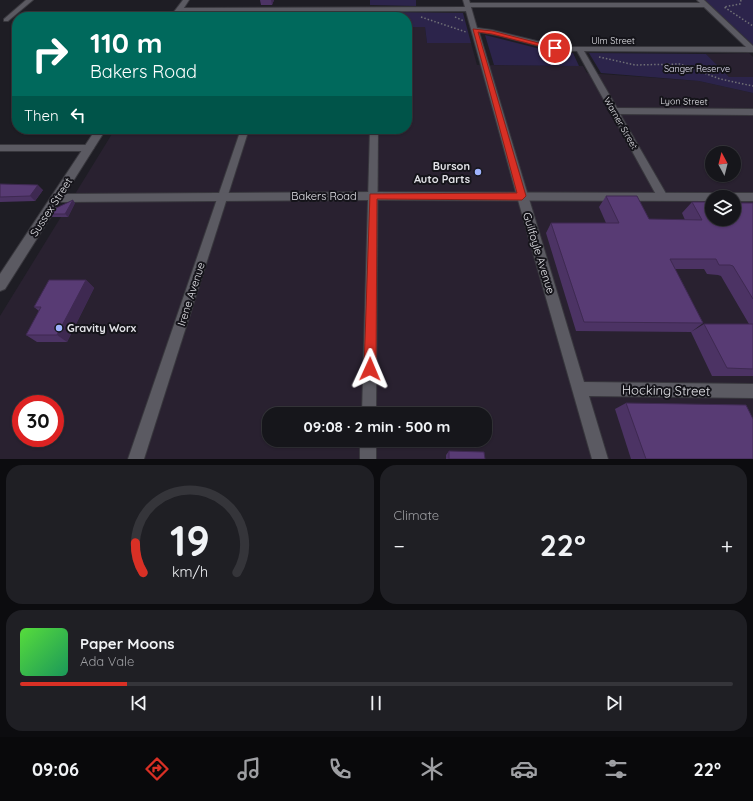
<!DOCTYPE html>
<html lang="en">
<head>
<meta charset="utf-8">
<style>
	:root { --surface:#16161b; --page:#1f1f24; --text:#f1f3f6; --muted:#9e9fa3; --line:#35353a; --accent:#d93025 }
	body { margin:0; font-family:Quicksand,sans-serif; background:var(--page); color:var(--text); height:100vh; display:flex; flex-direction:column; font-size:15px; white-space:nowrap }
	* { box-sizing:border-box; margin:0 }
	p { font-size:13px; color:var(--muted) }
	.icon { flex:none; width:22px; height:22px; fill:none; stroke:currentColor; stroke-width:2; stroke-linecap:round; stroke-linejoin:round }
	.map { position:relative; height:459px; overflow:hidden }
	.side { display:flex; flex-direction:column; gap:6px; padding:6px; background:#0c0c0f; flex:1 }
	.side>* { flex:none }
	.banner { position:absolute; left:12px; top:12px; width:400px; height:122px; border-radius:16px; box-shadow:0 1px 3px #0004,0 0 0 1px var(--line); background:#00695c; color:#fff; overflow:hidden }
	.needle { width:26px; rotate:353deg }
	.tools { position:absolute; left:705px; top:146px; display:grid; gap:8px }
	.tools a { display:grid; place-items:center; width:36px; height:36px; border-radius:50%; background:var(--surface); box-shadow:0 1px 3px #0004,0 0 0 1px var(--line); font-size:20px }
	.speed { position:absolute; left:12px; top:395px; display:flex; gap:8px; font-size:20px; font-weight:700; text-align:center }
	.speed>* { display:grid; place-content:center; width:52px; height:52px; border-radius:50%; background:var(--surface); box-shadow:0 1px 3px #0004,0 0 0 1px var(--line); line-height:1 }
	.speed .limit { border:6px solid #d22; background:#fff; color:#111 }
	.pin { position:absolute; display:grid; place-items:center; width:34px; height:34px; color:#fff; margin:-17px; border:2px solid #fff; border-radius:50%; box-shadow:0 1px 4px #0007 }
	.me { position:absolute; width:44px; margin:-22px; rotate:1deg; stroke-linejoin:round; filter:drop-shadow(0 0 3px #0008) }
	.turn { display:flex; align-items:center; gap:14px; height:84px; padding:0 12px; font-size:18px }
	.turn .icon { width:52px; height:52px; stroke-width:2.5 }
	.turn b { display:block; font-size:28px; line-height:34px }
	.then { display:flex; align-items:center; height:38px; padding:0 12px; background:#0003; gap:8px; font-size:15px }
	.big { font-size:30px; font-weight:800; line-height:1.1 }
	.side .tile { flex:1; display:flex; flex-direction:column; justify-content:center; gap:6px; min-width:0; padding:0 14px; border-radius:16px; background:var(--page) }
	.side .dial { align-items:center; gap:0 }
	.dial svg { height:104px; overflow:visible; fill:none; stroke:var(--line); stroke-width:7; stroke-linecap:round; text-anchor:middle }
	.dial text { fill:var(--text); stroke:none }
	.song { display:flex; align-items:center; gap:12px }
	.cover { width:48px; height:48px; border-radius:6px; background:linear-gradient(135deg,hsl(110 70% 55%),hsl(150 70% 35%)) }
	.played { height:4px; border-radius:2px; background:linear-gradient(90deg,var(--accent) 15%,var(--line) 15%) }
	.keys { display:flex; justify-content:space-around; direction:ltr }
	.heat { display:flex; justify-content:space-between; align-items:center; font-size:22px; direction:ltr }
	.side .tiles { flex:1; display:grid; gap:6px; grid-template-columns:1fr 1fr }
	.tile:last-child { grid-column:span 2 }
	.trip { position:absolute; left:262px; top:407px; width:230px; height:40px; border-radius:16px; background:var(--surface); box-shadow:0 1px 3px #0004,0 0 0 1px var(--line); font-weight:800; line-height:40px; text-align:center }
	.tab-bar { display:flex; height:64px; justify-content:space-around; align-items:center; background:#09090b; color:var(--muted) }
	.tab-bar .icon { width:28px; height:28px }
	.tab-bar .on { color:var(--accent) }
	.tab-bar b { font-size:18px; color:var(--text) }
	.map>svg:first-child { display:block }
	.industrial { fill:#292130; fill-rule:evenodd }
	.green { fill:#2c244b }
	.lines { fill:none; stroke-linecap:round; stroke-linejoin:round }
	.street-casing { stroke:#38373d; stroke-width:2 }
	.secondary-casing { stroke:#38373d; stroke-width:2 }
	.path { stroke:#707076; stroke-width:1.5; stroke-dasharray:1.5 2; stroke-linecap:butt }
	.street { fill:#5b5a62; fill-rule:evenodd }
	.secondary { fill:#5b5a62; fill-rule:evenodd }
	.wall { fill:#4c3364 }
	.shaded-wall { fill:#3e2951 }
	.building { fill:#583b74; stroke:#3e2951 }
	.route { fill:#d93025; stroke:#8d1f18 }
	.poi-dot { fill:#9fb3fd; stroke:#15141a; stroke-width:1.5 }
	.labels { text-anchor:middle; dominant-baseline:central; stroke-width:4; stroke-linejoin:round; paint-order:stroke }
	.far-street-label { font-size:9px; fill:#e3e3e8; stroke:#15141a }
	.far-park-label { font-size:9px; fill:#e0def1; stroke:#15141a }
	.poi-label { font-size:11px; font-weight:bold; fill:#e3e3e8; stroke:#15141a; text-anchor:end }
	.street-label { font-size:11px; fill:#e3e3e8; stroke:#15141a }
	.near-street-label { font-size:13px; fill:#e3e3e8; stroke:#15141a }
</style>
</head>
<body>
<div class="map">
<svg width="753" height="459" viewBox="0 0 753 459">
	<rect width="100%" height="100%" fill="#1e1d24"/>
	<g class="industrial">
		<polygon points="186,13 367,13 367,17 184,17"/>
		<path d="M 407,27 L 425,27 L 427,43 L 471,43 L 477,65 L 583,66 L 587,73 L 699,81 L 753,93 L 753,459 L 0,459 L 0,316 L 115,129 L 407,129 ZM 712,153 L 734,153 L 734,175 L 712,175 ZM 712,197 L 734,197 L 734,219 L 712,219 ZM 21,404 L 55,404 L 55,438 L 21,438 ZM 269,414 L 485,414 L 485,440 L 269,440 Z"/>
		<polygon points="749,53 753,57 753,77 729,77 706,54"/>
	</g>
	<g class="green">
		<polygon points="370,0 416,0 416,6 370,5"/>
		<polygon points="704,0 753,0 753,45"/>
		<polygon points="384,12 463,13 471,43 427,43 425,27 407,27 407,17 384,17"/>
		<polygon points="485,35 556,53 573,53 579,66 494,65"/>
		<polygon points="589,53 706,54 729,77 753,77 753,93 699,81 601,73"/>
	</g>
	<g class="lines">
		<g class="street-casing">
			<g id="street">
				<polygon points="26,0 33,0 8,21 4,21 4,19"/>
				<path d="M 463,0 L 469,0 L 470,3 L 700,3 L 697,0 L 704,0 L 753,46 L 753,52 L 584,51 L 617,108 L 753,109 L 753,115 L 620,114 L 668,197 L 667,200 L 659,200 L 577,51 C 543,51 512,36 479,32 L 584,382 L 753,384 L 753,398 L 589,396 L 608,459 L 592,459 L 518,200 L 466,11 L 179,12 L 176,10 L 179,8 L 465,7 ZM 471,7 L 704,7 L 746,47 L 561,47 L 492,30 L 477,28 Z"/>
				<polygon points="241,129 249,129 144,459 128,459"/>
				<polygon points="370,129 378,129 376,414 362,414"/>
				<polygon points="0,145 89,145 94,148 89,151 0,151"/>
				<rect x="360" y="440" width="16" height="19"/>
			</g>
		</g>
		<g class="secondary-casing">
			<g id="secondary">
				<polygon points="183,0 189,0 178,17 170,17"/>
				<polygon points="96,129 106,129 65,194 373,192 712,193 716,194 718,197 712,197 712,201 373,200 60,202 5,289 0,291 0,274"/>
				<polygon points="734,193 753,193 753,201 734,201 734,197 728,197 730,194"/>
			</g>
		</g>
		<g class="path">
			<polyline points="741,0 740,4 724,7 753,26"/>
			<polyline points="421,17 466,32"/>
			<polyline points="455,17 464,21"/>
			<polyline points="599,57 635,65 680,64 720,79 753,86"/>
		</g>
		<use href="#street" class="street"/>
		<use href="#secondary" class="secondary"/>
	</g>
	<g class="wall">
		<polygon points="260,0 274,0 272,5 261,5"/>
		<polygon points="0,184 43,190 35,201 0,202"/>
		<polygon points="606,196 649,219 685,220 682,213 692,202 753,203 753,376 712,376 691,332 704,324 749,324 721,276 718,275 707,274 704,269 675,269 703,323 691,332 576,331 546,233 551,223 606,223 599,207"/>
		<polygon points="75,203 68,217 52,217 49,214"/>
		<polygon points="86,280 94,288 67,342 37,342 26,335 39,311 34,307"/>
		<polygon points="626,403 753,459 631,459 615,409"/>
		<polygon points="449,451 485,459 446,459 446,455"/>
	</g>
	<g class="shaded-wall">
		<polygon points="271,0 274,0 272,5"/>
		<polygon points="38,185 43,190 35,201 30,196"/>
		<polygon points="73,200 75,203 68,217 65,214"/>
		<polygon points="86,280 94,288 67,342 57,335"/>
	</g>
	<g class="building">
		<polygon points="0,184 38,185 30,196 0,197"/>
		<polygon points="606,196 637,196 649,219 702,220 692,202 712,202 712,219 734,219 734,203 753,203 753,299 733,266 730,265 719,265 716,259 670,259 703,323 584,322 551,223 619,223"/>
		<polygon points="73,200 65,214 49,214 52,210"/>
		<polygon points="49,280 86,280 57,335 26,335 41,307 34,307"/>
		<polygon points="704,324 753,324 753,369 727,368"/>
		<polygon points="626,403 746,405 753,419 753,459 646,459"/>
		<polygon points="449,451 484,452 485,459 449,459"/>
	</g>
	<polygon class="route" points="473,29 492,31 558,48 555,50 492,34 478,32 526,196 522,200 377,199 376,369 374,373 370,375 366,373 364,369 370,194 517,193"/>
	<g class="poi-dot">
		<circle cx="478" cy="172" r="4"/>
		<circle cx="59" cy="328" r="4"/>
	</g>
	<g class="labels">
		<g class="far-street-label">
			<text x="613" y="40">Ulm Street</text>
			<text transform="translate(684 101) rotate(1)">Lyon Street</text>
			<text transform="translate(621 123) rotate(60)">Warner Street</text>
		</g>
		<g class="far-park-label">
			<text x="697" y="68">Sanger Reserve</text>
		</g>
		<g class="poi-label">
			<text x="470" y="166">Burson<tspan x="470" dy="13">Auto Parts</tspan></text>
			<text x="67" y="328" text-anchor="start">Gravity Worx</text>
		</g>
		<g class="street-label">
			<text x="324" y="196">Bakers Road</text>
			<text transform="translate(51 207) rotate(-57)">Sussex Street</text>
			<text transform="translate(539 253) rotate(73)">Guilfoyle Avenue</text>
			<text transform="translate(191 294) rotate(-72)">Irene Avenue</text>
		</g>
		<g class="near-street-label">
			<text transform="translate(666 390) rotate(1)">Hocking Street</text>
		</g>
	</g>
</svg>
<div class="tools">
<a><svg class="needle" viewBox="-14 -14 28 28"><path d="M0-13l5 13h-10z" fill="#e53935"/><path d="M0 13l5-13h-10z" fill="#9e9fa3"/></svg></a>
<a><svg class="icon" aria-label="layers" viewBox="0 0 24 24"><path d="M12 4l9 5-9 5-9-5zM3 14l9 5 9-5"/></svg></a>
</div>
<div class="speed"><div class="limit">30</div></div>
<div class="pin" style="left:555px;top:48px;background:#d93025"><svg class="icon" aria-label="arrive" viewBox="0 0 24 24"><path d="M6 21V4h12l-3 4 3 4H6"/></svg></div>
<svg class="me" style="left:370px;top:369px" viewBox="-20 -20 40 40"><path d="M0-17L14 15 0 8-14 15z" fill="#d93025" stroke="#fff" stroke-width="4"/></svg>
<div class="trip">09:08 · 2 min · 500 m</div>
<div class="banner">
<div class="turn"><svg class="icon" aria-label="right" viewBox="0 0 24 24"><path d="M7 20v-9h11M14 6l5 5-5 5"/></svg><div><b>110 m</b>Bakers Road</div></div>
<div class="then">Then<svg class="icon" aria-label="left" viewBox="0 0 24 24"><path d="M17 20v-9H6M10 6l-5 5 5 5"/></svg></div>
</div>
</div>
<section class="side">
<div class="tiles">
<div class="tile dial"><svg viewBox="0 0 100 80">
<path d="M14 69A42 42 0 1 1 86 69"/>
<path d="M14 69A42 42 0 0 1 8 46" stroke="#d93025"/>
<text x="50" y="56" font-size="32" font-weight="700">19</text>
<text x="50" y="72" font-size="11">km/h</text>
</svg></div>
<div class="tile"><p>Climate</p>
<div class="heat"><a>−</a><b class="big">22°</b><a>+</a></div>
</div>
<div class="tile">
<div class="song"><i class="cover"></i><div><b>Paper Moons</b><p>Ada Vale</p></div></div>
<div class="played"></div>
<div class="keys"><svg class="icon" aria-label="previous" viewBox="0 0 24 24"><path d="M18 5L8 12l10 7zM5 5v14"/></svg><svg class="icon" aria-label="pause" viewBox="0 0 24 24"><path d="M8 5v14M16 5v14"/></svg><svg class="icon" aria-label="next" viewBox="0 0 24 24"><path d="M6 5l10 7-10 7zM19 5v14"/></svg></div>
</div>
</div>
</section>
<nav class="tab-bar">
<b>09:06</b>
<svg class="icon on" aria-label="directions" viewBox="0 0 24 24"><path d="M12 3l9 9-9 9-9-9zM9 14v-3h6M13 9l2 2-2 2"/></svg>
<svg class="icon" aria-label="music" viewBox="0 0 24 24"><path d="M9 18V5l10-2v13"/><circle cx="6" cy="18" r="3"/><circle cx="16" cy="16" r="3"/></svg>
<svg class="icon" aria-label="phone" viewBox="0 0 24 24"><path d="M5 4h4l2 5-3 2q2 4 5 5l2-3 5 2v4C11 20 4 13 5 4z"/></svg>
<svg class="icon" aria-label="climate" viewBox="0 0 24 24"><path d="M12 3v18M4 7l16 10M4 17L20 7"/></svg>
<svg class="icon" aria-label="car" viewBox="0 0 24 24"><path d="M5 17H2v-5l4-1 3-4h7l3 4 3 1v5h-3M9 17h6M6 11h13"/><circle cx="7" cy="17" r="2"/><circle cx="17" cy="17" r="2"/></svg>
<svg class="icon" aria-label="filters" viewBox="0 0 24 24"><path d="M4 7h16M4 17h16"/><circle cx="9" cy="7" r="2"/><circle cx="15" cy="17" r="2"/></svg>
<b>22°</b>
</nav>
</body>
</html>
